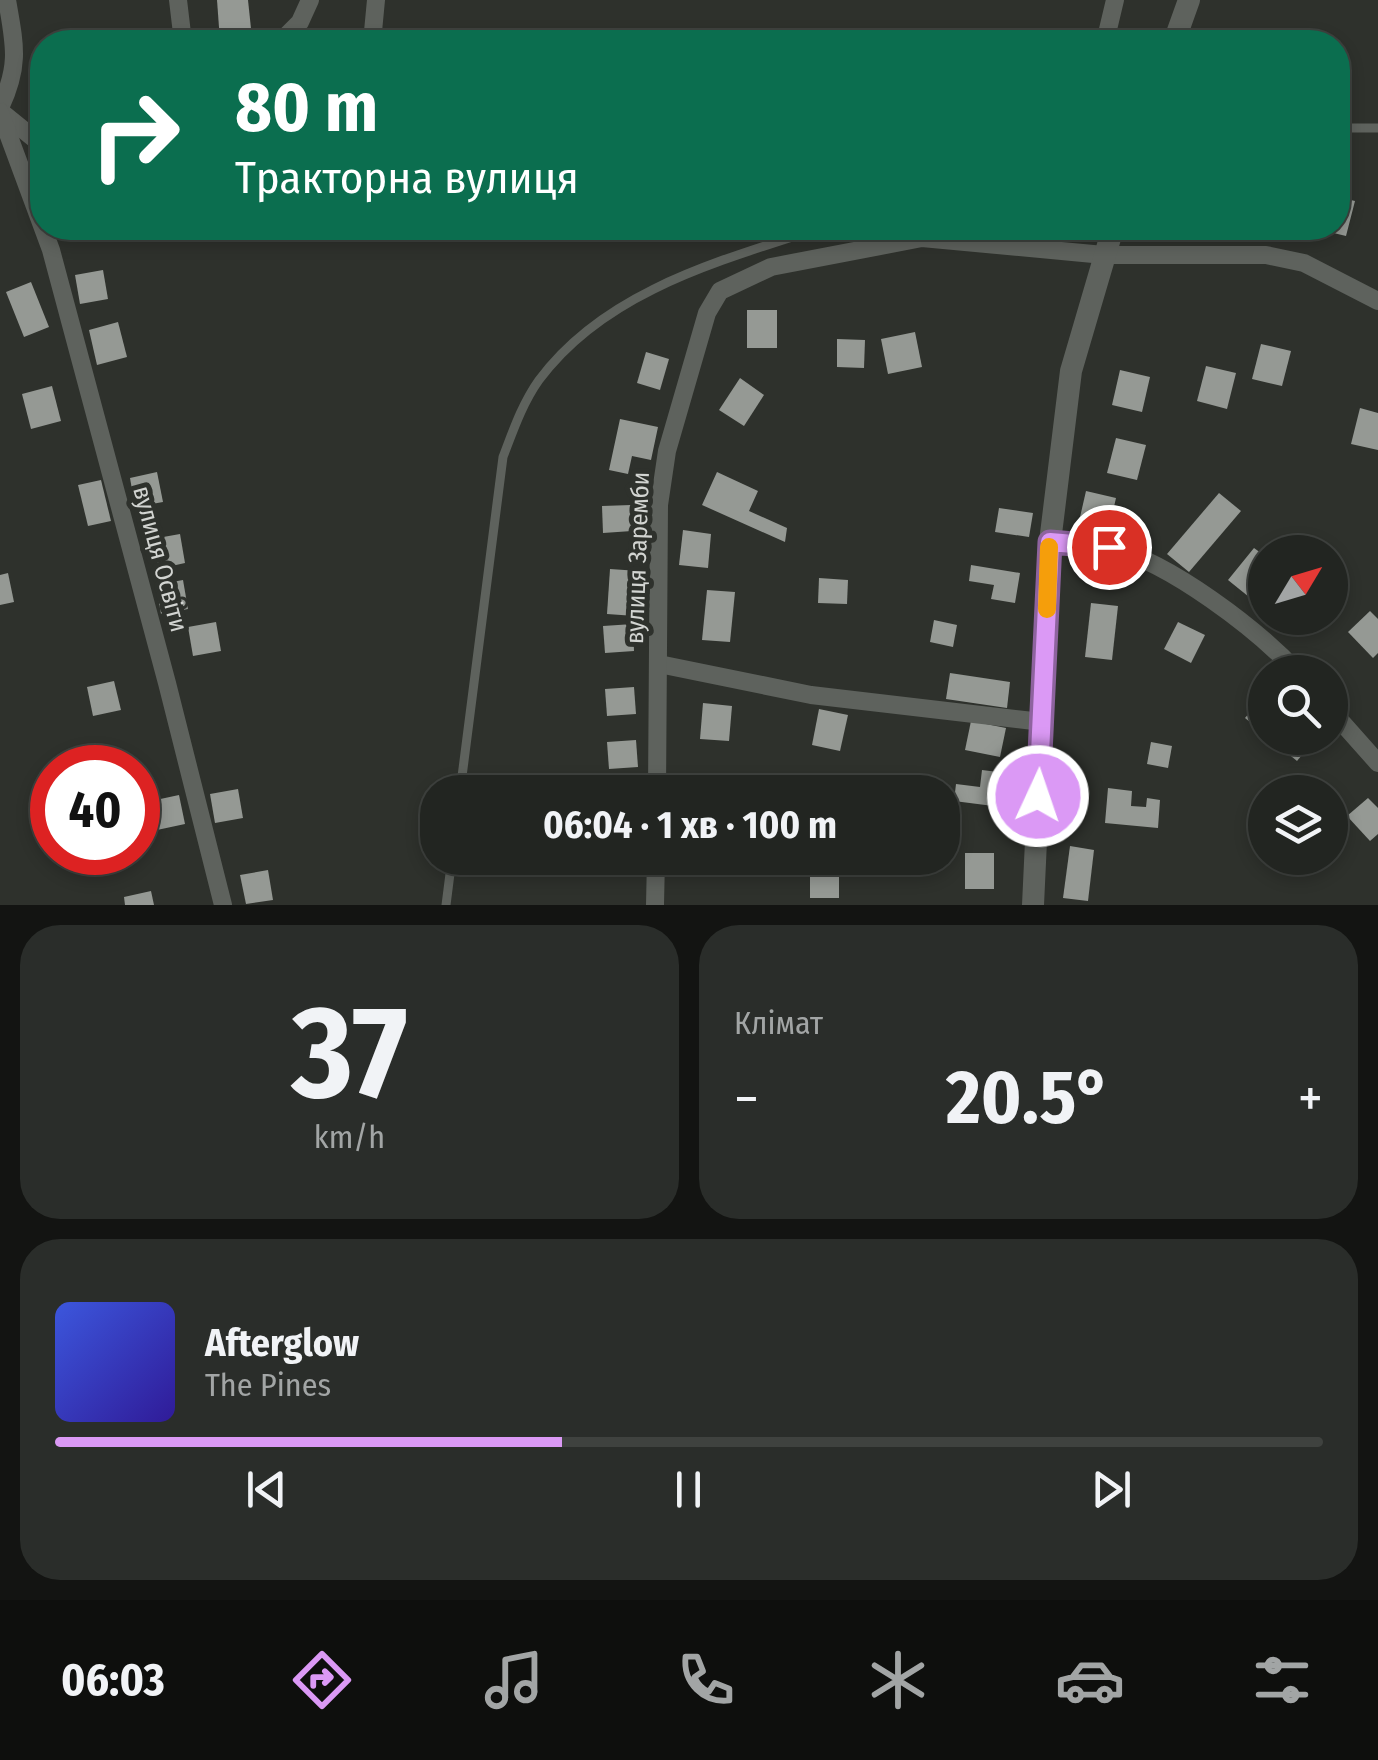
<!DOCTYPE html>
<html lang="uk">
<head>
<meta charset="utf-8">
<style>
	:root { --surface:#222521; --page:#2a2d2a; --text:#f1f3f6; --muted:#a2a5a5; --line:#3f423f; --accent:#db99f5 }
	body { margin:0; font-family:"Fira Sans Condensed",sans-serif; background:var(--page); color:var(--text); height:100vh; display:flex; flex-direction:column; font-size:38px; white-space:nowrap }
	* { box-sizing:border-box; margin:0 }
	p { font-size:32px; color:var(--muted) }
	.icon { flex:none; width:55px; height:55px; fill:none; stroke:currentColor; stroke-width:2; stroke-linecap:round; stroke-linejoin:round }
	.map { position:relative; height:905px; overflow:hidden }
	.details { display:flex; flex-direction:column; gap:20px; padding:20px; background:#131412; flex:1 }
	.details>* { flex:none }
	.top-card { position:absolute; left:30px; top:30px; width:1320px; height:210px; border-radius:40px; box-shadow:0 5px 15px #0003,0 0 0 2px var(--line); background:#0b6e4f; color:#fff; overflow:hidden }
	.needle { width:65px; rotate:52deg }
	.fabs { position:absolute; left:1248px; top:535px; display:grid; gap:20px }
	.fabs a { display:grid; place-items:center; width:100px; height:100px; border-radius:50%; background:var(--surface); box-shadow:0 5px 15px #0003,0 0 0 2px var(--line); font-size:50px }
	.speed { position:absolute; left:30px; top:745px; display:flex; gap:20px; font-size:50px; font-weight:700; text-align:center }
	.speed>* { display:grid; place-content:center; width:130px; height:130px; border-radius:50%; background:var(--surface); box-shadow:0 5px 15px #0003,0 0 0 2px var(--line); line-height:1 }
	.speed .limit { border:15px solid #d22; background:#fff; color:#111 }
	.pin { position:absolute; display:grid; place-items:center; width:85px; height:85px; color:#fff; margin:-42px; border:5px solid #fff; border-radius:50%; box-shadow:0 2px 10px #0007 }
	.me { position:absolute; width:110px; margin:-55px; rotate:3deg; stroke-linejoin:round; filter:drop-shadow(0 0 8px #0008) }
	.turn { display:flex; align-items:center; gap:35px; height:210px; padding:0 40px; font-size:45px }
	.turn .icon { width:130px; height:130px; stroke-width:2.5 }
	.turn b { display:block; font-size:70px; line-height:85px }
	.big { font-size:75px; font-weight:700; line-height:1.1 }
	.details .tile { flex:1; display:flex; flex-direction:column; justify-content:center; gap:15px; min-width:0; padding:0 35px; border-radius:40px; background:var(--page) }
	.details .dial { align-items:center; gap:0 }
	.dial b { font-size:130px; line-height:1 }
	.song { display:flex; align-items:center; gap:30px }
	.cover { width:120px; height:120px; border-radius:15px; background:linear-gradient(135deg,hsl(230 70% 55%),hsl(250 70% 35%)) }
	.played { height:10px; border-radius:5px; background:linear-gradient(90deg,var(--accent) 40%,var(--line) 40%) }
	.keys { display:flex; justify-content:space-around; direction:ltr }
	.heat { display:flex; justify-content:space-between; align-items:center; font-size:55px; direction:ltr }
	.details .tiles { flex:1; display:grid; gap:20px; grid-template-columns:1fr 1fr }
	.tile:last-child { grid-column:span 2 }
	.trip { position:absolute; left:420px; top:775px; width:540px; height:100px; border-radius:40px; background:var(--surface); box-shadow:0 5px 15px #0003,0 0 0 2px var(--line); font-weight:700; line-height:100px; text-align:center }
	.tabs { display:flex; height:160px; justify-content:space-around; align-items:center; background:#0e0f0d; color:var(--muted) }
	.tabs .icon { width:70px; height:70px }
	.tabs .on { color:var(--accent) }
	.tabs b { font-size:45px; color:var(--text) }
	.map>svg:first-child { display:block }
	.building { fill:#959994 }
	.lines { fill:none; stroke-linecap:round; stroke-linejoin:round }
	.service { stroke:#5e625d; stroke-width:9 }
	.minor { stroke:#5e625d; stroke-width:18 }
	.tertiary { stroke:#5e625d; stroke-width:22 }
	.route-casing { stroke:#8e639f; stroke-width:25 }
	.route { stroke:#db99f5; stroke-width:18 }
	.slow { stroke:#f59e0b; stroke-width:18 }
	.labels { text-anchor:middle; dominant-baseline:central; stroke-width:10; stroke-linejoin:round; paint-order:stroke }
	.street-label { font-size:25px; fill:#d2d4d1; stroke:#2e312c }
</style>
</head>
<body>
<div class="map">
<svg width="1378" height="905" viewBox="0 0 1378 905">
	<rect width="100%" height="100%" fill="#2e312c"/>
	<g class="building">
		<polygon points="217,0 248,0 252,38 220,41"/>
		<polygon points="1338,197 1355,201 1346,236 1317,229 1338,228"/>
		<polygon points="103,270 108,299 80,304 75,275"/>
		<polygon points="31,282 49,327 24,337 6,292"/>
		<rect x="747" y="310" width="30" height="38"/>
		<polygon points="118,322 127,357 97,365 89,330"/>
		<polygon points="915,332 922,367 888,374 881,339"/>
		<polygon points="837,339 865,340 864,368 837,367"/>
		<polygon points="1261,344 1291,351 1282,386 1252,379"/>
		<polygon points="646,352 669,359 660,390 637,383"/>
		<polygon points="1206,366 1236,373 1227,409 1197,401"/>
		<polygon points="1120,370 1150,377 1142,412 1112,405"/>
		<polygon points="740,378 764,395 744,426 719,410"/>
		<polygon points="52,386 61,421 31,429 22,394"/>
		<polygon points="1360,408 1378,413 1378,450 1351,444"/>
		<polygon points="620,419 658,427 651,460 632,456 628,474 609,470"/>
		<polygon points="1116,438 1146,445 1137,480 1107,473"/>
		<polygon points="157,472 163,502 135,507 130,478"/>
		<polygon points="717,472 758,491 749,511 787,528 785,542 702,505"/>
		<polygon points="101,480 111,521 88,526 78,485"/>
		<polygon points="1086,491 1116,498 1108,533 1078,526"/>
		<polygon points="1219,493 1241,511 1189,572 1167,554"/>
		<polygon points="631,505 632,531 603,533 602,506"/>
		<polygon points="999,508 1033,513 1029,537 995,532"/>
		<polygon points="683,530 711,534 708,568 679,565"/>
		<polygon points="180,534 185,563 158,569 152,539"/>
		<polygon points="1254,548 1265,556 1265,587 1254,601 1228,580"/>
		<polygon points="971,565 1020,573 1015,603 991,599 994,585 969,581"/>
		<polygon points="610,569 639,571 635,616 607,614"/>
		<polygon points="8,573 14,602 0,605 0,575"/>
		<polygon points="819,578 848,580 847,604 818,603"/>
		<polygon points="183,580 188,609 161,614 156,585"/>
		<polygon points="707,590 735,592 730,642 702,640"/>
		<polygon points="1091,603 1118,606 1112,660 1085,657"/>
		<polygon points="1370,611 1378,619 1378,653 1373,658 1348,632"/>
		<polygon points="934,620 957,625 953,647 930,642"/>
		<polygon points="216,622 221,651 193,656 188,627"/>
		<polygon points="1178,622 1205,635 1191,663 1164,649"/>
		<polygon points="633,624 634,651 605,653 603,626"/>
		<polygon points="950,673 1010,682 1007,708 946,699"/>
		<polygon points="114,681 121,710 93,716 87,687"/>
		<polygon points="634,687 636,714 607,716 605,689"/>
		<polygon points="1265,694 1265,734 1245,718"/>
		<polygon points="703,703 732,706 729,741 700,739"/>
		<polygon points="819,709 848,715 840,751 812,745"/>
		<polygon points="971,721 1006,728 1000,757 965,750"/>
		<polygon points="1269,738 1316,738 1297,761"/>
		<polygon points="636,740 638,767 609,769 607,742"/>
		<polygon points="1151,742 1172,746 1168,768 1147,764"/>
		<polygon points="982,770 1006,773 1001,807 954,801 956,784 980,787"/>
		<polygon points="1108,788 1132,791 1131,806 1146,807 1147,798 1160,800 1158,828 1105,823"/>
		<polygon points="238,789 243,818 215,823 210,794"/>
		<polygon points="179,795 185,824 157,830 151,801"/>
		<polygon points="1368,798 1378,808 1378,834 1370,841 1347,816"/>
		<polygon points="1070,846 1094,850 1088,901 1063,898"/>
		<rect x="965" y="853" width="29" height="36"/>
		<polygon points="603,858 632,858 633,871 603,873"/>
		<polygon points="693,858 729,858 728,877 692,876"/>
		<rect x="810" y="862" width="29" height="36"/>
		<polygon points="268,870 273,900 246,904 240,875"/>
		<polygon points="151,891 154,905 125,905 124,897"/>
	</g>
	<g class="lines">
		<g class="service">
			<polyline points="1338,128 1378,128"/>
			<path d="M 460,792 L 503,457 C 513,431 522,404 539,380 C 605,291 719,261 820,228"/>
			<polyline points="446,905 452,858"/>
		</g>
		<g class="minor">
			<polyline points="178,0 183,42"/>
			<polyline points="280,42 300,22 310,0"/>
			<polyline points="372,42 376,0"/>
			<polyline points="1105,42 1115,0"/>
			<path d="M 0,108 C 20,65 15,46 7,0"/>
			<polyline points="0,111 42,145"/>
			<polyline points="0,112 51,250 167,683 223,905"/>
			<path d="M 1050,542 C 1070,544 1092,543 1112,548 C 1170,563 1256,628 1297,672"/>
			<polyline points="659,664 811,695 1042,722"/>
			<polyline points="1330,709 1378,763"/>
			<polyline points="657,792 659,505 667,451 707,313 720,291 771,267 922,238 1104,255 1266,255 1304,263 1378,301"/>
			<polyline points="655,905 656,858"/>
		</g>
		<g class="tertiary">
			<polyline points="1174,42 1189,0"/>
			<polyline points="1033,905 1050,542 1071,371 1113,228"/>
		</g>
	</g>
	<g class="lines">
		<g class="route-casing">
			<polyline id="route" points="1038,796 1050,542 1109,547"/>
		</g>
		<use href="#route" class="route"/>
		<polyline class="slow" points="1047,609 1049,547"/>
	</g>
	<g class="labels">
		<g class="street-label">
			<text transform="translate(638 558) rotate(-88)">вулиця Заремби</text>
			<text transform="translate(160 559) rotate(75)">вулиця Освіти</text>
		</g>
	</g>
</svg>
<div class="fabs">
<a><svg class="needle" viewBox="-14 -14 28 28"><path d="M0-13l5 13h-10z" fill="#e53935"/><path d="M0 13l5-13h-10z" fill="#a2a5a5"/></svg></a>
<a><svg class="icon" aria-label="search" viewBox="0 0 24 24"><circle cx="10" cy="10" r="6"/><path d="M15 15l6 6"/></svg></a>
<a><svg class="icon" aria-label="layers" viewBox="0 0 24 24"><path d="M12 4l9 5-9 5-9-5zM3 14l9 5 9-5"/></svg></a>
</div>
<div class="speed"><div class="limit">40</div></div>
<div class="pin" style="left:1109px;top:547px;background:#d93025"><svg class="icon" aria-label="arrive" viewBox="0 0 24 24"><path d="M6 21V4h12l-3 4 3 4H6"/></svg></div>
<svg class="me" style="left:1038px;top:796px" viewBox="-20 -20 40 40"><circle r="17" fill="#db99f5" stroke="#fff" stroke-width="3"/><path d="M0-11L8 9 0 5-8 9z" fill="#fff"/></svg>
<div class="trip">06:04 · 1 хв · 100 m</div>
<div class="top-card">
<div class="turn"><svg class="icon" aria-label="right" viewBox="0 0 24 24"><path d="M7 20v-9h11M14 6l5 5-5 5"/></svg><div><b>80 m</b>Тракторна вулиця</div></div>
</div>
</div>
<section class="details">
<div class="tiles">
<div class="tile dial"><b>37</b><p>km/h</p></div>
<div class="tile"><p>Клімат</p>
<div class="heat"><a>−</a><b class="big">20.5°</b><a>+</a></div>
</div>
<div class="tile">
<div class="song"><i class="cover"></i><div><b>Afterglow</b><p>The Pines</p></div></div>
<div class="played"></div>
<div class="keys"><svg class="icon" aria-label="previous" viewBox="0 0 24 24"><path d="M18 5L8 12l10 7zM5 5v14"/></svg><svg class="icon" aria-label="pause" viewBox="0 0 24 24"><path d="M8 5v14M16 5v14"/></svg><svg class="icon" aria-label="next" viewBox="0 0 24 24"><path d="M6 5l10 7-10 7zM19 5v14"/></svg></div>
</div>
</div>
</section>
<nav class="tabs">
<b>06:03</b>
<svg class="icon on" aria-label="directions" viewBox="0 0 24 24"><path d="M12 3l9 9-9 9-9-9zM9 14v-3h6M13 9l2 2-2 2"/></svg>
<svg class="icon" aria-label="music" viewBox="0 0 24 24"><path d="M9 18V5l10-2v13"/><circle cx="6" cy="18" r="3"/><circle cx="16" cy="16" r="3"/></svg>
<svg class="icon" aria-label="phone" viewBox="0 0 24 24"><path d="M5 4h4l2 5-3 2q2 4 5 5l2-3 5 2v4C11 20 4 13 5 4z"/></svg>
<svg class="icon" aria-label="climate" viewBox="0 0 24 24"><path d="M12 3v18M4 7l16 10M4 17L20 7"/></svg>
<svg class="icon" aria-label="car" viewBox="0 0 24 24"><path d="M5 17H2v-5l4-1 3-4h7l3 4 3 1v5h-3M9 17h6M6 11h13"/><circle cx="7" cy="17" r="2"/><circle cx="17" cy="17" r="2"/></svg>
<svg class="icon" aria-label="filters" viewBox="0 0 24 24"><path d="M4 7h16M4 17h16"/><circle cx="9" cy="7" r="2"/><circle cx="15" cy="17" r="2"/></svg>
</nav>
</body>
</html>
